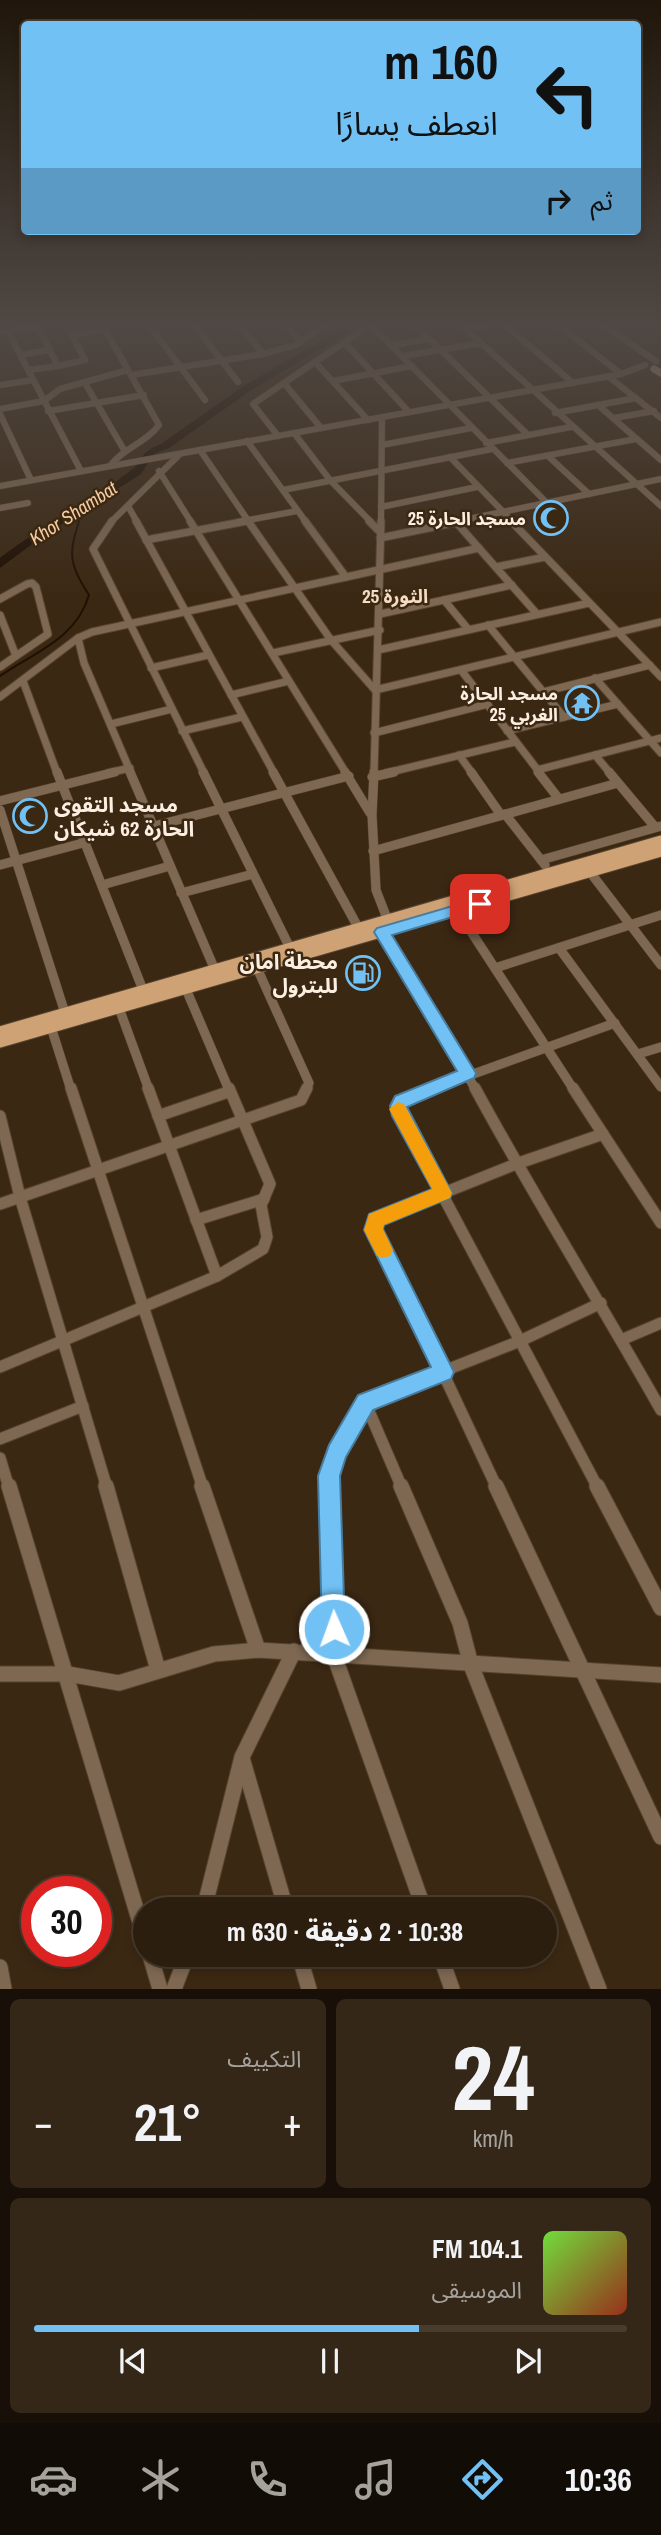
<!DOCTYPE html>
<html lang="ar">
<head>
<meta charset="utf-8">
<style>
	:root { --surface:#2c1e0e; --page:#342717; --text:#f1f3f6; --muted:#a6a29e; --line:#483c2e; --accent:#71c1f5 }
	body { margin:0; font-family:"Archivo Narrow","Noto Sans Arabic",sans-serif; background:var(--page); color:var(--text); direction:rtl; height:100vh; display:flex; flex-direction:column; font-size:26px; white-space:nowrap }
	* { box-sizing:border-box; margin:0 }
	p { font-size:23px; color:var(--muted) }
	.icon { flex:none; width:38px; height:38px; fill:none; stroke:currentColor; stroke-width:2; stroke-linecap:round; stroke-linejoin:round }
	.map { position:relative; height:1989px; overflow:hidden; direction:ltr }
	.panel { display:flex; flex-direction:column; gap:10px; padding:10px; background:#181008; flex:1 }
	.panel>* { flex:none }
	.banner { position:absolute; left:21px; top:21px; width:620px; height:214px; border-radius:7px; box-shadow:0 4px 10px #0003,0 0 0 2px var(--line); direction:rtl; background:#71c1f5; color:#111; overflow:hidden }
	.speed { position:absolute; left:21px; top:1876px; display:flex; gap:14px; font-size:35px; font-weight:700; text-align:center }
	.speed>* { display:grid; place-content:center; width:91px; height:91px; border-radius:50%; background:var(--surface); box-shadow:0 4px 10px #0003,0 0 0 2px var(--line); line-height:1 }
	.speed .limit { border:10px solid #d22; background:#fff; color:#111 }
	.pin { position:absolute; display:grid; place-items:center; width:60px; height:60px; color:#fff; margin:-30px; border-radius:14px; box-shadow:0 4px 10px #0006 }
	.me { position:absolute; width:77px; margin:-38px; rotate:358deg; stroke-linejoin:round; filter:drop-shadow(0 0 5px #0008) }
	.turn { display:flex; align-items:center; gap:24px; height:147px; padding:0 28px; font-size:32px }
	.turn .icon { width:91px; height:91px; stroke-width:2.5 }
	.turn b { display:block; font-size:49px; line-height:60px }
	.then { display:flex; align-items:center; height:66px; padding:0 28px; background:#0003; gap:14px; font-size:26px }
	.big { font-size:52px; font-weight:800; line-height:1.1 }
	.panel .tile { flex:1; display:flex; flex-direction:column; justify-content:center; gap:10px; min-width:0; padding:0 24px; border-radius:10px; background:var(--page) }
	.panel .dial { align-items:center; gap:0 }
	.dial b { font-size:91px; line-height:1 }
	.song { display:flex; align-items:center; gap:21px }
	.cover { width:84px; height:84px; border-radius:10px; background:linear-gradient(135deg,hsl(100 70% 55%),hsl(10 70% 35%)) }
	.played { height:7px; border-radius:4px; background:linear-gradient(90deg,var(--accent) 65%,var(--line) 65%) }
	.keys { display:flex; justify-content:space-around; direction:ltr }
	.heat { display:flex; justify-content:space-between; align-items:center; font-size:38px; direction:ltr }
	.panel .tiles { flex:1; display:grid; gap:10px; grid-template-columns:1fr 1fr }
	.tile:last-child { grid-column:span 2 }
	.trip { position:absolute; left:133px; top:1897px; width:424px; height:70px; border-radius:35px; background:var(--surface); box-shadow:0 4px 10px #0003,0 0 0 2px var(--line); font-weight:800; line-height:70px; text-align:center; direction:rtl }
	.tabs { display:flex; height:112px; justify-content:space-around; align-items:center; background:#120c06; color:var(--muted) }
	.tabs .icon { width:49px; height:49px }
	.tabs .selected { color:var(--accent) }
	.tabs b { font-size:32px; color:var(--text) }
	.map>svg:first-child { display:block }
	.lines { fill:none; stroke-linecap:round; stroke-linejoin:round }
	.stream { stroke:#1f1002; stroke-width:2 }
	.river { fill:#1f1002; fill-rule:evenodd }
	.minor-far4-casing { stroke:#564430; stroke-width:7 }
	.minor-far3-casing { stroke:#564430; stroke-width:9 }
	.minor-far2-casing { stroke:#564430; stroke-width:10 }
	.minor-far1-casing { stroke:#564430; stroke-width:13 }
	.minor-casing { stroke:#564430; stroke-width:17 }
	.major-far1-casing { stroke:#564430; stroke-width:8 }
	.major-casing { stroke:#564430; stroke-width:13 }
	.minor-far4 { stroke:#7e6852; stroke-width:6 }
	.minor-far3 { stroke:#7e6852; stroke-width:7 }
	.minor-far2 { stroke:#7e6852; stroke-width:9 }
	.minor-far1 { stroke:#7e6852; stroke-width:11 }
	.minor { stroke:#7e6852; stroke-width:15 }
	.major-far1 { stroke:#cfa275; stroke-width:7 }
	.major { stroke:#cfa275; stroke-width:11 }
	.route { fill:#71c1f5; stroke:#497d9f; stroke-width:2 }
	.slow { fill:#f59e0b }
	.labels { text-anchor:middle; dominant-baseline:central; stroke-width:5; stroke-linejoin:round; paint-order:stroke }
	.far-poi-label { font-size:18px; font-weight:bold; fill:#fcefe2; stroke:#3b2813; text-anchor:end }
	.far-water-label { font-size:19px; font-style:italic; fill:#f6cba0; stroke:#3b2813 }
	.far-neighbourhood-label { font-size:19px; font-weight:bold; fill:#f5dbc2; stroke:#3b2813 }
	.poi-label { font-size:21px; font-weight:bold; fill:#fcefe2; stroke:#3b2813; text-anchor:start }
</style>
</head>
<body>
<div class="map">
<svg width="661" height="1989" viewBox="0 0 661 1989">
	<rect width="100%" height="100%" fill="#3b2813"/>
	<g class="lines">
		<path class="stream" d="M 0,676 C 35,652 76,639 89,595 C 63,556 72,549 83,506"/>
		<path class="river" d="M 347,322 L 357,322 L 348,333 L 253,389 L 169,448 L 154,454 L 141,474 L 43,536 L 0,568 L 0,558 C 42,525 89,503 130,471 C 146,460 137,453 161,444 L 245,385 L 342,329 Z"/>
		<g class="minor-far4-casing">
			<g id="minor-far4">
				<polyline points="3,322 81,471"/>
				<path d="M 101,322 L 159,425 C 146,443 123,448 110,466"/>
				<polyline points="147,322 205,400"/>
				<polyline points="192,322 238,382"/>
				<polyline points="237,322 263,354 295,345 330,322"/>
				<polyline points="283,322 301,342"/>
				<polyline points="412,322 528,435"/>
				<polyline points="458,322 661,506"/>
				<polyline points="555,322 621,374"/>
				<polyline points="599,322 656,361"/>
				<polyline points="654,322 661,327"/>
				<polyline points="503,323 573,383"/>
				<polyline points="195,326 222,322"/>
				<polyline points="372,326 547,503"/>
				<polyline points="466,329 506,322"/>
				<polyline points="0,332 37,327"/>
				<polyline points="72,335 105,330"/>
				<polyline points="346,344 409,412"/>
				<polyline points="392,345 429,339"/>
				<polyline points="20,355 50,350"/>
				<polyline points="403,356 481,343"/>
				<polyline points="58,366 85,360 65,322"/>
				<polyline points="28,370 58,366 35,322"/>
				<polyline points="131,375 263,354"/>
				<polyline points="609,377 661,418"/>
				<polyline points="333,381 412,366"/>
				<polyline points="85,383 124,450"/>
				<polyline points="284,383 321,428"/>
				<polyline points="0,385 33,380"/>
				<polyline points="598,405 661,460"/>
				<polyline points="0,409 44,401 60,389 128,370"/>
				<polyline points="48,411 144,395"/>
				<polyline points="555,413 636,398"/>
				<polyline points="0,414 31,480"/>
				<polyline points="614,418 654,411"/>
				<polyline points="368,420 315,362 375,322"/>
				<polyline points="294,433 330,480 371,522"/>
				<polyline points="278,436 253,404 315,362"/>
				<polyline points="247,441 306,522"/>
				<polyline points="486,443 571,427"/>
				<polyline points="382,445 471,428"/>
				<polyline points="200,450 249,522"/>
				<polyline points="548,456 589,494"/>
				<polyline points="450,457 513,522"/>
				<polyline points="507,463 636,439"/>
				<polyline points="159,471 191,522"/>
				<polyline points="0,486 621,374 645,365"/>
				<polyline points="283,490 492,449"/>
				<polyline points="128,506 137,522"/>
				<polyline points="381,507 477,487"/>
				<polyline points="0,508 28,503"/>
				<polyline points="111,522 179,455"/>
				<polyline points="238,522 297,511"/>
				<polyline points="381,522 382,417"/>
				<polyline points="454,522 661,479"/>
			</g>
		</g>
		<g class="minor-far3-casing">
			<g id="minor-far3">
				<polyline points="112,521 93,549 204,773"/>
				<polyline points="136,521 274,773"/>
				<polyline points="190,521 346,773"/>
				<polyline points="248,521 331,640 375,690 661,622"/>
				<polyline points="305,521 346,577 479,548"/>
				<polyline points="369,521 379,531"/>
				<polyline points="455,521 537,614"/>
				<polyline points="511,521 661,677"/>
				<polyline points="380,538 463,521"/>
				<polyline points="146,540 247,521"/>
				<polyline points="496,567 545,557"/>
				<polyline points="0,599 27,584 32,583 36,587 48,634 16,656"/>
				<polyline points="444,600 512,585"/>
				<polyline points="380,614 444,600 468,629"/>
				<polyline points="0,615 16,656 0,667"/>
				<polyline points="488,625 564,717"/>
				<polyline points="378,650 589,603"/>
				<polyline points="273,653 380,630"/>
				<polyline points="151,668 208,655"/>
				<polyline points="461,670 540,773"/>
				<polyline points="595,678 661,753"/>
				<polyline points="23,681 57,773"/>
				<polyline points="543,692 650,665"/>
				<polyline points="231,695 289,681"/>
				<polyline points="0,697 78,638"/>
				<polyline points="111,724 172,709"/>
				<polyline points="182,731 242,717"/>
				<polyline points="507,731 618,704"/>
				<polyline points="374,733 488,704"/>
				<polyline points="459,755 472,773"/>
				<polyline points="595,755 610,773"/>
				<polyline points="537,770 661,738"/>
				<polyline points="108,773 130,768"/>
				<polyline points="131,773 84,663 78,638 92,632 346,577"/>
				<polyline points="374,773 381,521"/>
				<polyline points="386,773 515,742"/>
			</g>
		</g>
		<g class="minor-far2-casing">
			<g id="minor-far2">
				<polyline points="57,772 143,990"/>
				<polyline points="130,772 215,970"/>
				<polyline points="203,772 290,948"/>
				<polyline points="273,772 359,929"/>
				<polyline points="345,772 370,813"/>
				<polyline points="374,772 372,815 376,890 388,921"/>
				<polyline points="471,772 501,815"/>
				<polyline points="538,772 559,799"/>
				<polyline points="609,772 655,827"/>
				<polyline points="372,777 394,772"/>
				<polyline points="0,801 115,772"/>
				<polyline points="0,810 65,1013"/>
				<polyline points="505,814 545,865"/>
				<polyline points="154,826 349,776"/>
				<polyline points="373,851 618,783"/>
				<polyline points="541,860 661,826"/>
				<polyline points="0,865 83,843"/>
				<polyline points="590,872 661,965"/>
				<polyline points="102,885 170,866"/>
				<polyline points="181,893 253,874"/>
				<polyline points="457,910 574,1090"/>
				<polyline points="382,932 476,1090"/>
				<polyline points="559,948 661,1087"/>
				<polyline points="257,968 309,1083 306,1090"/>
				<polyline points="495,968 661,915"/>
				<polyline points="186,989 229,1090"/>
				<polyline points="119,1008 149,1090"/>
				<polyline points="51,1027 71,1090"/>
				<polyline points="638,1054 661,1047"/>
				<polyline points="429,1090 615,1023"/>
			</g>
		</g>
		<g class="minor-far1-casing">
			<g id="minor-far1">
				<polyline points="71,1088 203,1488"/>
				<polyline points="148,1088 217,1276"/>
				<polyline points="433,1088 401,1101 398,1111 598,1488"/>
				<path d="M 475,1088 C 534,1197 600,1302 661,1410"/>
				<polyline points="573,1088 661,1223"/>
				<polyline points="0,1116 20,1197 107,1488"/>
				<polyline points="158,1116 228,1092"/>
				<polyline points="0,1204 301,1100 307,1088"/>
				<polyline points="196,1220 264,1199"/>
				<polyline points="621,1340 661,1323"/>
				<polyline points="0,1367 217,1276 263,1249 267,1237 261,1205 270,1184 229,1088"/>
				<polyline points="365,1402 402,1488"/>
				<polyline points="0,1439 83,1406"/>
				<polyline points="0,1458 9,1488"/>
				<polyline points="329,1488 329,1476 337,1452 365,1402 520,1341 601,1303"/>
				<polyline points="497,1488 373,1224 376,1220 516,1164 603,1134"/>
			</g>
		</g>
		<g class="minor-casing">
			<g id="minor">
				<polyline points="9,1486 145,1939"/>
				<polyline points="106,1486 158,1670"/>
				<polyline points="202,1486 258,1650"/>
				<polyline points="329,1486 334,1655 424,1909"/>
				<polyline points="401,1486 460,1623 471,1665 599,1989"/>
				<polyline points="496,1486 661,1837"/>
				<polyline points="597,1486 661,1608"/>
				<polyline points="0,1674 68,1674 119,1683 214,1654 258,1650 661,1675"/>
				<polyline points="242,1758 286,1909"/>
				<polyline points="204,1909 242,1757 294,1651"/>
				<polyline points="150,1955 160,1989"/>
				<polyline points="299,1955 309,1989"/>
				<polyline points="440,1955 452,1989"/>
				<polyline points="0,1967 4,1989"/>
				<polyline points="174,1989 187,1955"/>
			</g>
		</g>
		<g class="major-far1-casing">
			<polyline id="major-far1" points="654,369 661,373"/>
		</g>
		<g class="major-casing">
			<g id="major">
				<polyline points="0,1032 661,841"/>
				<polyline points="0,1042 661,851"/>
			</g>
		</g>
		<use href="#minor-far4" class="minor-far4"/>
		<use href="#minor-far3" class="minor-far3"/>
		<use href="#minor-far2" class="minor-far2"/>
		<use href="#minor-far1" class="minor-far1"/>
		<use href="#minor" class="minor"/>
		<use href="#major-far1" class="major-far1"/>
		<use href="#major" class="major"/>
	</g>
	<linearGradient id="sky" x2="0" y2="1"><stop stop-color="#20160a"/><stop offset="0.54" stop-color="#4f4844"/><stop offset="1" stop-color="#4f4844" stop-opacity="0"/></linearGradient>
	<rect width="661" height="601" fill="url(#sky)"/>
	<polygon class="route" points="480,898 486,900 486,907 392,935 476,1073 474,1078 407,1107 452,1193 450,1198 384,1225 383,1229 454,1372 451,1379 373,1410 346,1457 340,1476 345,1629 342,1637 334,1641 325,1637 322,1629 318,1476 329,1445 358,1395 431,1367 364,1230 369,1214 432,1189 392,1116 390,1106 395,1096 457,1071 374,932 377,928"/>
	<polygon class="slow" points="398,1102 404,1104 452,1193 450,1198 384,1225 383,1229 393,1250 390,1256 383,1258 377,1256 364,1230 369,1214 432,1189 389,1109"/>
	<defs>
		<g id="mosque-ring" transform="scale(1.75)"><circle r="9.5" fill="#3b2813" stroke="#71c1f5" stroke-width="1.5"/><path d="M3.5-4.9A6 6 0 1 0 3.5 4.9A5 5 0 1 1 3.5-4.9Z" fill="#71c1f5"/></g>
		<g id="temple-ring" transform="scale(1.75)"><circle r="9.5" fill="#3b2813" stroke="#71c1f5" stroke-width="1.5"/><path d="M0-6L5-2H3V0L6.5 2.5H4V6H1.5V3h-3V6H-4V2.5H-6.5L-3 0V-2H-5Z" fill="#71c1f5"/></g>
		<g id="fuel-ring" transform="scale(1.75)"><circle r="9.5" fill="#3b2813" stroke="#71c1f5" stroke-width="1.5"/><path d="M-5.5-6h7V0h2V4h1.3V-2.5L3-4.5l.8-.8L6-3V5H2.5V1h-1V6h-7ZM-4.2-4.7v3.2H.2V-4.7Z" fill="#71c1f5"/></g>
	</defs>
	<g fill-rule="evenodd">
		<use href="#mosque-ring" x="551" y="518"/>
		<use href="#temple-ring" x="582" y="703"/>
		<use href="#mosque-ring" x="30" y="816"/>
		<use href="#fuel-ring" x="363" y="973"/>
	</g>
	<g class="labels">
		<g class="far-poi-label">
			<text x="526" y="518">مسجد الحارة 25</text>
			<text x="558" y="693">مسجد الحارة<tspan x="558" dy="21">25 الغربي</tspan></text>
		</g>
		<g class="far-water-label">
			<text transform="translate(73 513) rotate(-33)">Khor Shambat</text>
		</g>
		<g class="far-neighbourhood-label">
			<text x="395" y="596">الثورة 25</text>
		</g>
		<g class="poi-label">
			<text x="54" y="804">مسجد التقوى<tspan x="54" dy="24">الحارة 62 شيكان</tspan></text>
			<text x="338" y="961" text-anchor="end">محطة امان<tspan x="338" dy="24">للبترول</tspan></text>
		</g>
	</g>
</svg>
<div class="speed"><div class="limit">30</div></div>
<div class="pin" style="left:480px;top:904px;background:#d93025"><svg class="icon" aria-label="arrive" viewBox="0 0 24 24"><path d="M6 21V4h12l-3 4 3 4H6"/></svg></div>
<svg class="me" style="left:334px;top:1629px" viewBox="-20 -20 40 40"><circle r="17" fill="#71c1f5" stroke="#fff" stroke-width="3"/><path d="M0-11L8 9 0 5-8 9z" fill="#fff"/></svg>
<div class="trip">10:38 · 2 دقيقة · 630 m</div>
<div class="banner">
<div class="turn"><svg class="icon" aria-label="left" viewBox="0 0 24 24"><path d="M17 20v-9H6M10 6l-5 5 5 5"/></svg><div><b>160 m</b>انعطف يسارًا</div></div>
<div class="then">ثم<svg class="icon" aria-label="right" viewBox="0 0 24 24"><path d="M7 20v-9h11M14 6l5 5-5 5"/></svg></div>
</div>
</div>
<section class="panel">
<div class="tiles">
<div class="tile dial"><b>24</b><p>km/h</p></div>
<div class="tile"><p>التكييف</p>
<div class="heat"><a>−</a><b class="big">21°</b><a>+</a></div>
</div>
<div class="tile">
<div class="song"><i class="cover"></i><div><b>104.1 FM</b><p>الموسيقى</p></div></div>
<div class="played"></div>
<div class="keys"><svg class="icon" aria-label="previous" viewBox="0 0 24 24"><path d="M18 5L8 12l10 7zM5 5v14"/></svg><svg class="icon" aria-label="pause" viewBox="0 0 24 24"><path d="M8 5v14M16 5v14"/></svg><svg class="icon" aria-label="next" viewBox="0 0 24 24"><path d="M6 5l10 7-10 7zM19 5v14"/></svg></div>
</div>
</div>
</section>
<nav class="tabs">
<b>10:36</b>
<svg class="icon selected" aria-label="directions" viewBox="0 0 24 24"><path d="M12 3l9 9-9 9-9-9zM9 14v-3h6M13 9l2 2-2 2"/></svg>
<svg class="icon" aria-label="music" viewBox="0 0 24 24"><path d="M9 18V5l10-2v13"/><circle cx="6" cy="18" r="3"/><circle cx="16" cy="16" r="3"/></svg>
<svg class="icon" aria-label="phone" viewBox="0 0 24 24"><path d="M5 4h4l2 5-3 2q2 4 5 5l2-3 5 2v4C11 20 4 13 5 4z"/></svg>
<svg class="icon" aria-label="climate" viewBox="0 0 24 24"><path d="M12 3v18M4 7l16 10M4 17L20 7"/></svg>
<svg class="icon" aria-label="car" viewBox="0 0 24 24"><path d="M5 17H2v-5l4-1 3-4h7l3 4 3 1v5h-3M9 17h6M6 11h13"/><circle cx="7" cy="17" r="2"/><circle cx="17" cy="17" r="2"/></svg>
</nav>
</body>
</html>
